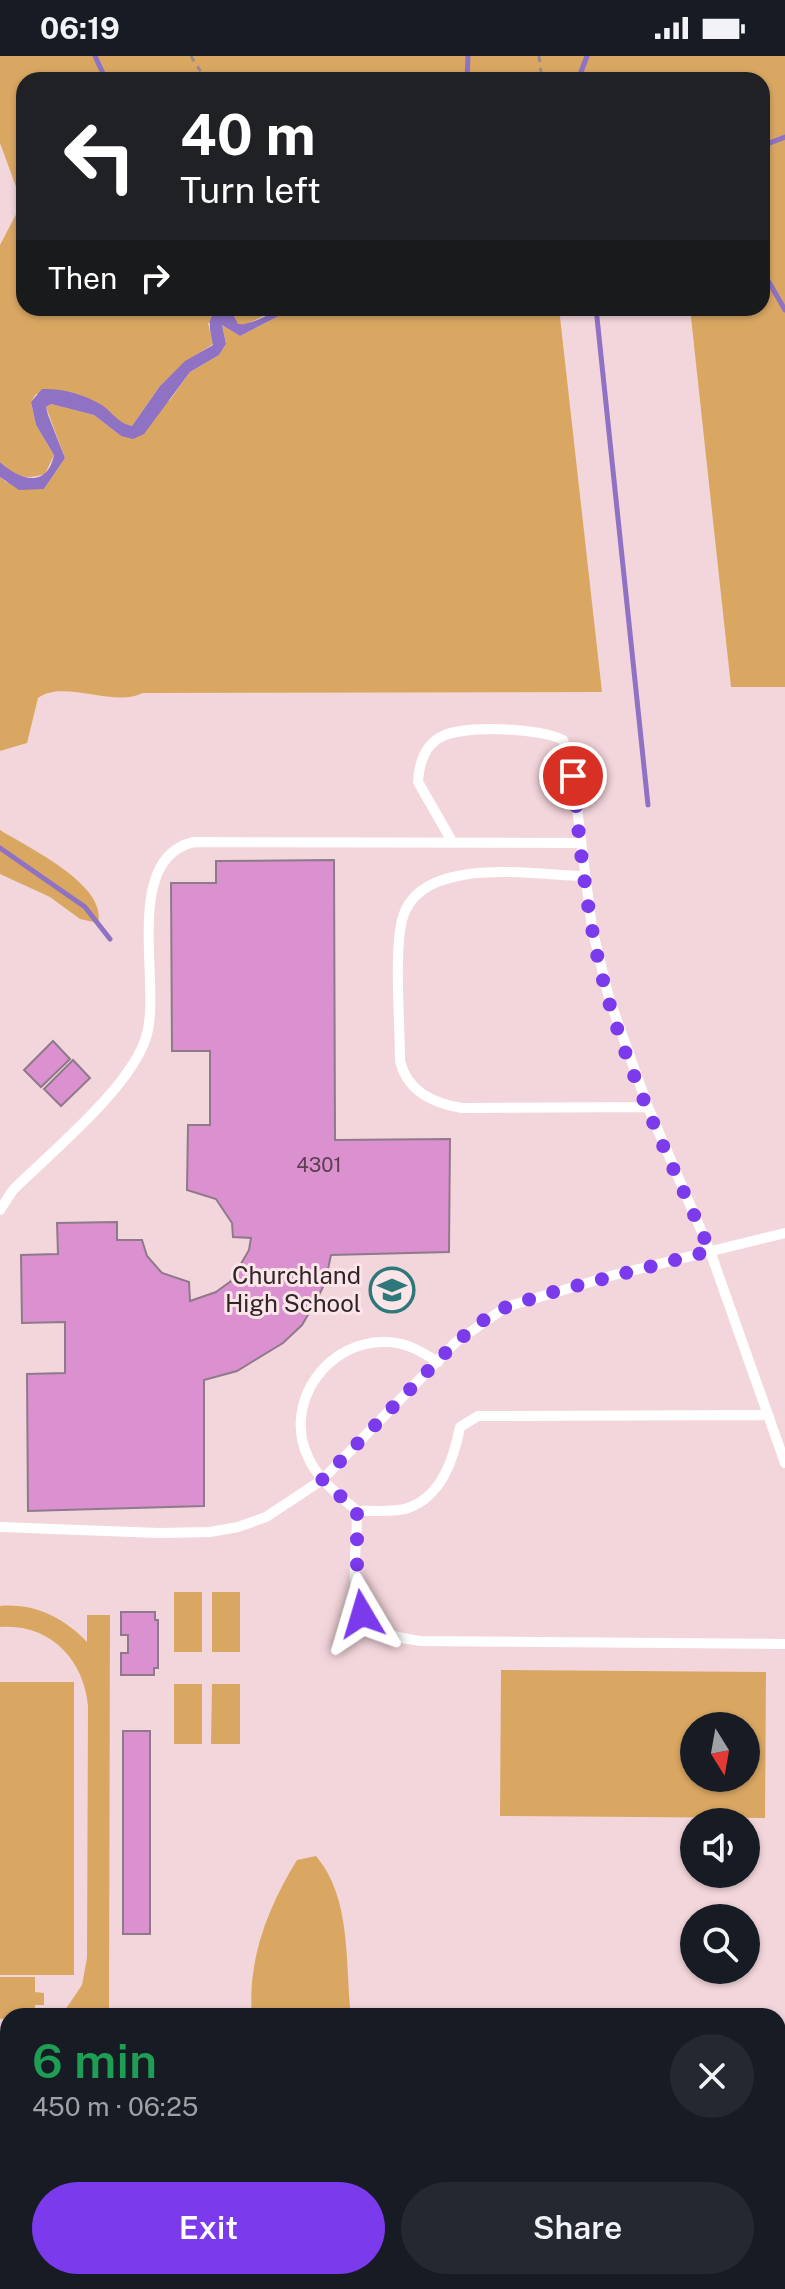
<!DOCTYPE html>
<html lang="en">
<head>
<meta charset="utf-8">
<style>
  body { margin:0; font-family:"Public Sans",sans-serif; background:#242831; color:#f1f3f6; height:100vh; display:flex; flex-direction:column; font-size:30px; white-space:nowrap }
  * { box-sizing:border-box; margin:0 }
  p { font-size:26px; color:#9ea1a6 }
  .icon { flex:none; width:44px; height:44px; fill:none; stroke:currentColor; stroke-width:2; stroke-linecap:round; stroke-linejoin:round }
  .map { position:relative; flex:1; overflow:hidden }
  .side { position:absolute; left:0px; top:1952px; width:786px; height:282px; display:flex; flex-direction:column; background:#171b24; border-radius:24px 24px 0 0; box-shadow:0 2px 6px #0004 }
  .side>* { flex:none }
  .top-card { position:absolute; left:16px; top:16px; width:754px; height:244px; border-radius:24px; box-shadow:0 2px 6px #0004; background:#202124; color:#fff; overflow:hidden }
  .needle { width:52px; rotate:169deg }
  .tools { position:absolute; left:680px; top:1656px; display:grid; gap:16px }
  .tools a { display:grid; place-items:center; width:80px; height:80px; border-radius:50%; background:#171b24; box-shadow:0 2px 6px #0004; font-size:40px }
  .pin { position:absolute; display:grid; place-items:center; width:68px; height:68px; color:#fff; margin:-34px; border:4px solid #fff; border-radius:50%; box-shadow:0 2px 8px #0007 }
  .me { position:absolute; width:88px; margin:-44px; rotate:353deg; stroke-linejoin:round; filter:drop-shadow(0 0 6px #0008) }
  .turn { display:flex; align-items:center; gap:28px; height:168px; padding:0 32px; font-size:36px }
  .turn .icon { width:104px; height:104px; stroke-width:2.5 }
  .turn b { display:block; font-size:56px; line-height:68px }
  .then { display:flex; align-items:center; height:76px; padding:0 32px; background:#0003; gap:16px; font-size:30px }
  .round { display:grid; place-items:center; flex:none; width:84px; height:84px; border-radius:42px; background:#242831 }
  .headline { display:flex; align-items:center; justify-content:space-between; height:136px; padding:0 32px }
  h1 { font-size:48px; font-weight:600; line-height:60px; color:#1e9e55 }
  .action { display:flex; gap:16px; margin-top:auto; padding:16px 32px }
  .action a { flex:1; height:92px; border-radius:48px; background:#7c3aed; color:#fff; font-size:32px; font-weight:600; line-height:92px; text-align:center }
  .action a+a { background:#242831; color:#f1f3f6 }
  .status { display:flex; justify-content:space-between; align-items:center; height:56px; padding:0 40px; background:#171b24; direction:ltr }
  .status svg { height:22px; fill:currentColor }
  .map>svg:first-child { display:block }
</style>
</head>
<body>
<div class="status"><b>06:19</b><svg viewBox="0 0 49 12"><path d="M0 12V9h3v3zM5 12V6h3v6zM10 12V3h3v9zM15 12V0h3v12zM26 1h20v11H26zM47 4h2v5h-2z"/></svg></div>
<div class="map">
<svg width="785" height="2233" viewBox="0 0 785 2233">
  <rect width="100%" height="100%" fill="#f3d6db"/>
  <!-- green -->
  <path fill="#daa763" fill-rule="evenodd" d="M0,0h785v631h-54l-41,-379h72v-228h-738v228h254l-32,17 -38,-2 5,21 -28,18 -25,24 -28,40 -10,-2 -22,-20 -64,-10 -5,8 5,23 18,30 -9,19c-21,6 -29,3 -45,-12v-217l22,-42 -22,-60z
    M294,252h265l43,384 -459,1c-29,15 -79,-14 -105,5l-11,45 -27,8v-274l6,5 38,7 21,-31 -19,-51 5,-3 43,11 27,21 49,-36 20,-28 29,-17 7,-11 -4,-19 18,11z
    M0,774c27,17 108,55 98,93l-18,-4 -30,-22 -50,-23z
    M174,1536h28v60h-28z
    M212,1536h28v60h-28z
    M0,1550c35,-3 64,12 87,36v-27h23l-1,401h-48l21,-31 5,-27 1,-252c-4,-47 -39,-83 -88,-79z
    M501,1614l265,2 -1,146 -265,-2zM694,1670h52v52h-52z
    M0,1626h74v293h-74z
    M174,1628h28v60h-28z
    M212,1628h28v60h-29z
    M316,1800c36,42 29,108 35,160h-99c-5,-56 16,-109 45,-156z
    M0,1921h35v15l9,1v12h-9v11l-35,3z
    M778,2140h7v44l-7,5z
    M785,2201v32h-37l8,-7h22v-20z
    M8,2207v19l298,2 -4,5h-302z
    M314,2226h424l-12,7h-374l-34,-3z"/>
  <!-- water -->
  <path fill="#8f72c3" d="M220,252l11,3 7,13c17,2 35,-16 56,-16l-54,28 -18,-11 4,19 -7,11 -29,17 -46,62 -11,5 -12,-3 -27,-21 -43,-11 -5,3 2,8 17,43 -21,31 -25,1 -19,-13v-15c19,18 47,27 54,-7l-18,-30 -5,-23 11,-13c19,-1 41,5 58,15 12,7 17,19 32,22l28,-40 25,-25 28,-16c-3,-16 -8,-27 7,-37z"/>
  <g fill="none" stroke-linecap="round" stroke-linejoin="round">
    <!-- stream -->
    <path stroke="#8f72c3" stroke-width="5" d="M95,0l11,24
      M467,24l1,-24
      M578,24l9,-24
      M762,90l23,-9
      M762,214l23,40
      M596,252l52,497
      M0,792l85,59 25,32"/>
  </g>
  <!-- building -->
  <path fill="#db90cf" stroke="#8e7a8a" stroke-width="2" d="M334,804l1,280 115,-1 -1,113 -118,3 -6,28 -9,18 -14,24 -19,18 -46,28 -33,9v126l-176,5 -1,-137 38,-1v-51l-43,1 -1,-68 37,-1 -1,-31 60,-1v18h25l5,16 15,17 27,9 1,19 26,-9 15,-11 18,-31 2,-12 -18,-1 -1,-14 -16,-24 -29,-9 1,-65h22v-74h-38l-1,-168h45v-22z
    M53,985l17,18 -29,28 -17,-17z
    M73,1004l17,18 -29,28 -17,-17z
    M121,1556h34v8h3v48h-4v7h-33v-22h7v-18h-7z
    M123,1675h27v203h-27z"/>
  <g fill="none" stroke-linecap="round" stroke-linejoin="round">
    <!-- path -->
    <path stroke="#9e898d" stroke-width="3" stroke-dasharray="6 6" stroke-linecap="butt" d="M191,0l15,24
      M539,0l3,24"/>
    <!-- lane -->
    <path stroke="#fff" stroke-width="10" d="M453,787l-35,-61c1,-17 6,-35 21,-44 21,-14 103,-10 124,2l10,36 19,152 17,70 39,109 62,144 75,212
      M584,820c-50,-1 -166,-22 -182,44 -8,33 -2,104 -2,141 7,30 32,42 62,47l186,-1
      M0,1154l13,-20c38,-38 121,-105 134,-156 14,-52 -25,-176 47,-192l386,1
      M438,1306c-16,-10 -32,-20 -51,-20 -58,-3 -105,60 -79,115 10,23 30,37 49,54 0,66 -21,122 64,130l364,3
      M357,1455c15,-1 37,2 51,-3 34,-12 46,-50 52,-81l18,-11 290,-1
      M0,1471l159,6 51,-1 28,-5 28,-10 56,-37 134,-138 50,-35 108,-32 171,-42"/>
  </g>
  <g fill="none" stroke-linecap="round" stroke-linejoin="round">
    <!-- route -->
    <path stroke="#7c3aed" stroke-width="14" stroke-dasharray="0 25.2" d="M362,1558l-5,-14v-89l-35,-31 134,-138 28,-22 22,-13 43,-14 161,-42c-41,-94 -90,-191 -112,-292 -13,-60 -19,-122 -25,-183"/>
  </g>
  <!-- icons -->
  <defs>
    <g id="school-ring" transform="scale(2.3)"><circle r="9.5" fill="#fce5e9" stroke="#2e787b" stroke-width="1.5"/><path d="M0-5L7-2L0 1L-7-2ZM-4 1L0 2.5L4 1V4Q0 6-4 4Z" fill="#2e787b"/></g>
  </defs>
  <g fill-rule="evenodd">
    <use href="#school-ring" x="392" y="1234"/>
  </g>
  <g text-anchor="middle" stroke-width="6" stroke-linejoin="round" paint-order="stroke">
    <!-- number labels -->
    <g font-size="20" fill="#5b4051">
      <text x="319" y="1116">4301</text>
    </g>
    <!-- poi labels -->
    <g font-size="24" fill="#302527" stroke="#fce5e9" text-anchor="end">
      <text x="361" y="1228">Churchland<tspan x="361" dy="28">High School</tspan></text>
    </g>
  </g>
</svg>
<div class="tools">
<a><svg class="needle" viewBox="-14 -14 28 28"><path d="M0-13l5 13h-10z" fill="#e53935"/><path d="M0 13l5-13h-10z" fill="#9ea1a6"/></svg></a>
<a><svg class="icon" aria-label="sound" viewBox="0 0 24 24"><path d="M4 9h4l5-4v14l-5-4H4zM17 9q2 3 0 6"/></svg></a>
<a><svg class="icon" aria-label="search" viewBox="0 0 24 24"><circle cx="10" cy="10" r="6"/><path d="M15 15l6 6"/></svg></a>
</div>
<div class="pin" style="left:573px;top:720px;background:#d93025"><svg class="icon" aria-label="arrive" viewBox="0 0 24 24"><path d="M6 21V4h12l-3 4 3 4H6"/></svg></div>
<svg class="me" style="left:362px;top:1558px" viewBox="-20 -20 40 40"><path d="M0-17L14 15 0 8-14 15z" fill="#7c3aed" stroke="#fff" stroke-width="4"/></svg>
<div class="top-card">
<div class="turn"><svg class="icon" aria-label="left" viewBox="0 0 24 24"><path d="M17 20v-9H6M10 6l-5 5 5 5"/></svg><div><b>40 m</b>Turn left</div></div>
<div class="then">Then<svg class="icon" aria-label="right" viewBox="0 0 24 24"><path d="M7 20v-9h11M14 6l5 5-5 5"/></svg></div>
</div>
<section class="side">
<div class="headline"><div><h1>6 min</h1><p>450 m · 06:25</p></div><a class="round"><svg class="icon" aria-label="close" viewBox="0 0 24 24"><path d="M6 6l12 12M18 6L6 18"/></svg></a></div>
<div class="action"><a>Exit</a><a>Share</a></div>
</section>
</div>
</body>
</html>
